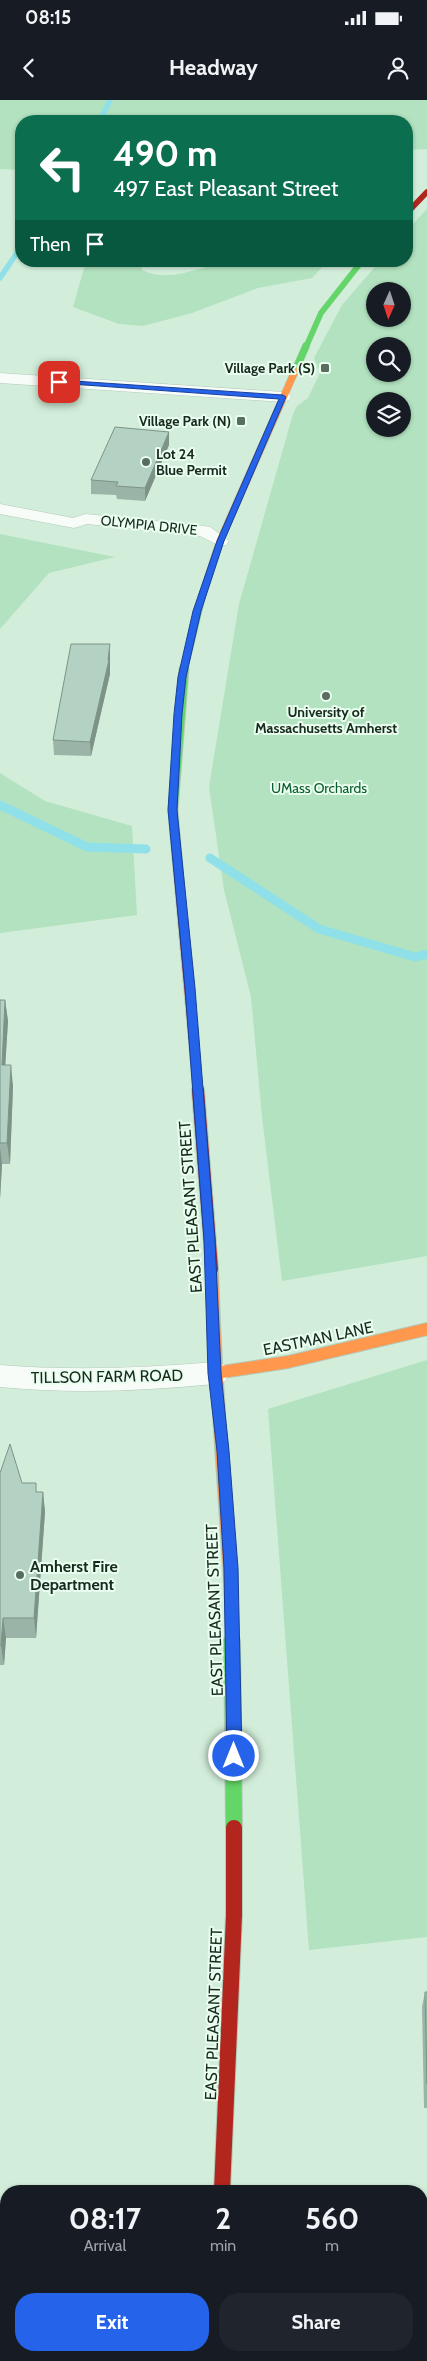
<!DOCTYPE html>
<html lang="en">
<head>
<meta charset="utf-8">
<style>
  body { margin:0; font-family:Cabin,sans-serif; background:#20242c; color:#f1f3f6; height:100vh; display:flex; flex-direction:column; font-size:19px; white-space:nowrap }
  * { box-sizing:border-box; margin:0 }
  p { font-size:16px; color:#9ea1a6 }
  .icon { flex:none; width:28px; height:28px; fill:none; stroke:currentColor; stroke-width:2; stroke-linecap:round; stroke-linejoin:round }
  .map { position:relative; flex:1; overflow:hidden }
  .details { position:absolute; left:0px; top:2085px; width:428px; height:176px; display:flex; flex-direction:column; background:#171b24; border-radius:20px 20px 0 0; box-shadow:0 1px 4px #0004 }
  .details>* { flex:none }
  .top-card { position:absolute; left:15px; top:15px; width:398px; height:152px; border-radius:20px; box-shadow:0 1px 4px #0004; background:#0b6e4f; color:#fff; overflow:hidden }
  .needle { width:32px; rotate:183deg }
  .controls { position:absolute; left:366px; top:182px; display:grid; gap:10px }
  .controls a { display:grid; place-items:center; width:45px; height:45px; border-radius:50%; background:#171b24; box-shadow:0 1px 4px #0004; font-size:25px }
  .pin { position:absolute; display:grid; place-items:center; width:42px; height:42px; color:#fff; margin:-21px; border-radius:10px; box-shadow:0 2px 8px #0006 }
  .me { position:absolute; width:55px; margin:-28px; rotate:0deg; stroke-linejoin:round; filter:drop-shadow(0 0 4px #0008) }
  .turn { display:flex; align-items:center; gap:18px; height:105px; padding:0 15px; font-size:22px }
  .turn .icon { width:65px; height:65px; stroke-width:2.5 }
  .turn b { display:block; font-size:35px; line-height:42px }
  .then { display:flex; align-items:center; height:48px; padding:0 15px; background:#0003; gap:10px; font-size:19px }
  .eta { display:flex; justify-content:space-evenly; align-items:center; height:85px; text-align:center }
  .eta b { font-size:30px; font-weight:700; line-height:35px }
  .primary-button { display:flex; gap:10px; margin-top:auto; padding:10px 15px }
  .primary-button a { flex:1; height:58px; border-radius:20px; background:#2563eb; color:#fff; font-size:20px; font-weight:700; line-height:58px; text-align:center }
  .primary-button a+a { background:#20242c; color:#f1f3f6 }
  .status { display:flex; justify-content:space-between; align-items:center; height:35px; padding:0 25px; background:#171b24; direction:ltr }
  .status svg { height:14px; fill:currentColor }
  header { display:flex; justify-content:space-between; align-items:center; height:65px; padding:0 15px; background:#171b24; font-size:22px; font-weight:700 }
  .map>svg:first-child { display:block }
</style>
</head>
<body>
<div class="status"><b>08:15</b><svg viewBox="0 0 49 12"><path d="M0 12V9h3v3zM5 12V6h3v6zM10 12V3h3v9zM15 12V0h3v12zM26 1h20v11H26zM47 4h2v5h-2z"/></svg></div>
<header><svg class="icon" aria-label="back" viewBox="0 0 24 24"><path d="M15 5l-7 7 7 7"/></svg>Headway<svg class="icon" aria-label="person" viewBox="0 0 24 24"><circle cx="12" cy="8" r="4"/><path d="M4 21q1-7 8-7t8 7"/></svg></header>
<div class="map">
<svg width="427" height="2261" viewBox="0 0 427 2261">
  <rect width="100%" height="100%" fill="#d2eeda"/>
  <!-- green -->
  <path fill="#b2e2bf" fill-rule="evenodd" d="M0,0h427v49l-21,1v-29h-385v49l-21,-1z
    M427,109v1047l-145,25 -20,-164 -11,-120 -27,-107 -15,-103 30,-183 54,-190 4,-8 11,-8 12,-25 -6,-15 28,-53 38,-44h26v-30zM402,191v28h-27v-28zM402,246v28h-27v-28zM375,301h27v28h-27z
    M86,161h54l2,9c31,15 62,-7 94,-9 30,-1 61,0 92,0l-16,17 -54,10 -66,25 -49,13 -24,-2 -46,-17z
    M0,434l115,23 -66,16 -49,56z
    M0,673l45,28 87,25 5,89 -137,18z
    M427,1260v577l-118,13 -41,-541z"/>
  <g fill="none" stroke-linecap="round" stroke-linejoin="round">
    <!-- stream-far1 -->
    <path stroke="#8fe0e9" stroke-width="5.5" d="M100,21l10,-21
      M0,178l21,-31"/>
    <!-- stream -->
    <path stroke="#8fe0e9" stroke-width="9" d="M0,705l87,42 59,2
      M210,758l109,71 96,28 12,-3"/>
    <!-- street casing -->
    <g stroke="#b3c9b9" stroke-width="1">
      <path id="street" d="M0,273l283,19 6,2 2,3 -2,3 -6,2 -283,-19z
        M0,404l73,14 13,-4 118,12 6,1 19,14 -3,4 -6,1 -20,-10 -113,-12 -13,4 -74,-14z
        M215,1262l10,3 5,8 -5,8 -10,3c-72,7 -143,10 -215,3v-22c72,6 143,3 215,-3z"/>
    </g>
    <!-- fast-far4 casing -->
    <g stroke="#b3c9b9" stroke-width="6">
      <path id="fast-far4" d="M306,247l15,-34 41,-52"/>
    </g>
    <!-- fast-far3 casing -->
    <g stroke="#b3c9b9" stroke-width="8">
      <path id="fast-far3" d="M295,271l11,-25
        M184,570l18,-74"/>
    </g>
    <!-- fast-far2 casing -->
    <g stroke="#b3c9b9" stroke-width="11">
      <path id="fast-far2" d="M175,735l-2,-25 11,-141"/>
    </g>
    <!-- fast-far1 casing -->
    <g stroke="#b3c9b9" stroke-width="14">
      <path id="fast-far1" d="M232,1519v23"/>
    </g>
    <!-- fast casing -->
    <g stroke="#b3c9b9" stroke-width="18">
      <path id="fast" d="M232,1541l2,187"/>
    </g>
    <!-- slow-far2 casing -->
    <g stroke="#b3c9b9" stroke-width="8">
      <path id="slow-far2" d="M202,496l18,-55 75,-170"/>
    </g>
    <!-- slow-far1 casing -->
    <g stroke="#b3c9b9" stroke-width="14">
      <path id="slow-far1" d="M212,1169c3,117 14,233 20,350
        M215,1273l73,-11 139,-33"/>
    </g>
    <!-- slow casing -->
    <g stroke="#b3c9b9" stroke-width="18">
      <path id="slow" d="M211,2261l1,-6"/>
    </g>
    <!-- jam-far3 casing -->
    <g stroke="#b3c9b9" stroke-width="6">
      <path id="jam-far3" d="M406,114l21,-22"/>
    </g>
    <!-- jam-far2 casing -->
    <g stroke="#b3c9b9" stroke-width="11">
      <path id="jam-far2" d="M175,735l23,256"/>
    </g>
    <!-- jam-far1 casing -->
    <g stroke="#b3c9b9" stroke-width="14">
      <path id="jam-far1" d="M198,990l14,179"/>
    </g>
    <!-- jam casing -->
    <g stroke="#b3c9b9" stroke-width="18">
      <path id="jam" d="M222,2091l12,-276v-87"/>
    </g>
    <!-- street -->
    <use href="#street" fill="#f8fcf9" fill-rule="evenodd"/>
    <!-- fast-far4 -->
    <use href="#fast-far4" stroke="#63d668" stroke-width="5.5"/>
    <!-- fast-far3 -->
    <use href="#fast-far3" stroke="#63d668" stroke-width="7"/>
    <!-- fast-far2 -->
    <use href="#fast-far2" stroke="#63d668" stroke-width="9"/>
    <!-- fast-far1 -->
    <use href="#fast-far1" stroke="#63d668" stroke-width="12"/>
    <!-- fast -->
    <use href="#fast" stroke="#63d668" stroke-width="16"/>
    <!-- slow-far2 -->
    <use href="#slow-far2" stroke="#ff974d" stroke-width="7"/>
    <!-- slow-far1 -->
    <use href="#slow-far1" stroke="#ff974d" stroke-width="12"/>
    <!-- slow -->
    <use href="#slow" stroke="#ff974d" stroke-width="16"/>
    <!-- jam-far3 -->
    <use href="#jam-far3" stroke="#b3261e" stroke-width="5.5"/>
    <!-- jam-far2 -->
    <use href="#jam-far2" stroke="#b3261e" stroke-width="9"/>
    <!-- jam-far1 -->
    <use href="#jam-far1" stroke="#b3261e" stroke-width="12"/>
    <!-- jam -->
    <use href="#jam" stroke="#b3261e" stroke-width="16"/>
  </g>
  <!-- wall -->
  <path fill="#9ab5a8" d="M169,332v13l-24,56 -28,-2 -1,-4 -25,-1v-14z
    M110,544v30l-19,82 -37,-1 -1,-15z
    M0,900h5l3,21 -3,44 8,21 -3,78h-8l-2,35z
    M0,1373l37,19h6l2,20 -9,126h-30l-2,27h-4z
    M425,1892h2v116h-3l-2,-101z"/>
  <!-- shaded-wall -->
  <path fill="#7d9388" d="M169,332v13l-24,56v-13z
    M110,544v30l-19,82 -1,-14 18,-82z
    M5,900l3,21 -4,66 -2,-22z
    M11,965l2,21 -3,78 -3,-21z
    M0,1047l2,17 -2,35z
    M43,1392l2,20 -9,126 -2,-20z
    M3,1518l3,20 -2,27 -3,-20z"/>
  <!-- building -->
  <path fill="#b3d2c3" stroke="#7d9388" d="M115,327l54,5 -24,56 -29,-2 2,-4 -27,-2z
    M71,544h39l-2,16h1l-19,82 -37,-2z
    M0,900h5l-3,65h9l-4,78h-7z
    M10,1344l12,39h14v9h7l-9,126h-31l-2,27h-1v-172z
    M425,1892h2v92z"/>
  <!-- route -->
  <path fill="#2563eb" stroke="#184099" d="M59,280l224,15 3,2 -62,144 -23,70 -15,66 -4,37 -5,96 18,178 20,252 6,133 8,78 9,117 4,188 -3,5 -5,2 -5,-2 -2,-5 -3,-188 -7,-117 -9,-78 -4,-133 -19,-252 -17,-178 6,-96 4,-37 15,-66 24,-70 62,-142 -222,-16z"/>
  <!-- markers -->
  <g fill="#586f5f" stroke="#eafeef" stroke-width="2">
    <rect x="320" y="263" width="10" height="10" rx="2.5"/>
    <rect x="236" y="316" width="10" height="10" rx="2.5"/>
    <circle cx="146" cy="362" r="5"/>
    <circle cx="326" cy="596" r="5"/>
    <circle cx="20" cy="1475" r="5"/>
  </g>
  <g text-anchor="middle" stroke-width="4" stroke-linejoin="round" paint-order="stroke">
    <!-- far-poi labels -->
    <g font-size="14" font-weight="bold" fill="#172a1d" stroke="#eafeef" text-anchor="end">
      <text x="315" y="273">Village Park (S)</text>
      <text x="231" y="326">Village Park (N)</text>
      <text x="156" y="359" text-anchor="start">Lot 24<tspan x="156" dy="16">Blue Permit</tspan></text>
      <text x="326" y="617" text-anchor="middle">University of<tspan x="326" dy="16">Massachusetts Amherst</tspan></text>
    </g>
    <!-- far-street labels -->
    <g font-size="14" fill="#172a1d" stroke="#eafeef">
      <text transform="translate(149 425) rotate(6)" y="5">OLYMPIA DRIVE</text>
    </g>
    <!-- far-park labels -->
    <g font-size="14" fill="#0a5d30" stroke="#eafeef">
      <text x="319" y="693">UMass Orchards</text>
    </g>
    <!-- street labels -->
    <g font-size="16" fill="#172a1d" stroke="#eafeef">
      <text transform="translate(190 1107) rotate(-94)" y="6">EAST PLEASANT STREET</text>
      <text transform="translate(318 1238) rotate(-12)" y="6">EASTMAN LANE</text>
      <text transform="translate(107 1276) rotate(-1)" y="6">TILLSON FARM ROAD</text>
      <text transform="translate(214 1510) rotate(-92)" y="6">EAST PLEASANT STREET</text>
      <text transform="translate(213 1914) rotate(-88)" y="6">EAST PLEASANT STREET</text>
    </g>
    <!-- poi labels -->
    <g font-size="16" font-weight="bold" fill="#172a1d" stroke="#eafeef" text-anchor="start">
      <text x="30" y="1472">Amherst Fire<tspan x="30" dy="18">Department</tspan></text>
    </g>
  </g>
</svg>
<div class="controls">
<a><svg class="needle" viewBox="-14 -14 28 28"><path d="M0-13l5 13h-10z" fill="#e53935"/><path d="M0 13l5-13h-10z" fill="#9ea1a6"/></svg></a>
<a><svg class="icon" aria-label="search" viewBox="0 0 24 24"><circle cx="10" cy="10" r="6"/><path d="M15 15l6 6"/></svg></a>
<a><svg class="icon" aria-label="layers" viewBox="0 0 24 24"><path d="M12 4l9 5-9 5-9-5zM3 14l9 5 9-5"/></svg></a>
</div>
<div class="pin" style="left:59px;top:282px;background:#d93025"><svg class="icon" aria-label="arrive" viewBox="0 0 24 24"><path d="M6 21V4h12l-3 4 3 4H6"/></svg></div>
<svg class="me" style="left:234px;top:1656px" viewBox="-20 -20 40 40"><circle r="17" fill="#2563eb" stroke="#fff" stroke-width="3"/><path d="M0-11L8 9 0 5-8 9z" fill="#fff"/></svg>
<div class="top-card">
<div class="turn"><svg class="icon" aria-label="left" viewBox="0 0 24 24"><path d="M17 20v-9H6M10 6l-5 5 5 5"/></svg><div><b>490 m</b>497 East Pleasant Street</div></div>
<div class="then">Then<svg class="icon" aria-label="arrive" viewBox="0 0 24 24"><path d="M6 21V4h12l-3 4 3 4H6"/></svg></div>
</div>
<section class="details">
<div class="eta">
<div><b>08:17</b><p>Arrival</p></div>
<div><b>2</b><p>min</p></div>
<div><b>560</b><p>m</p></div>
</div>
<div class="primary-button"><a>Exit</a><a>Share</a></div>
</section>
</div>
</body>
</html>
